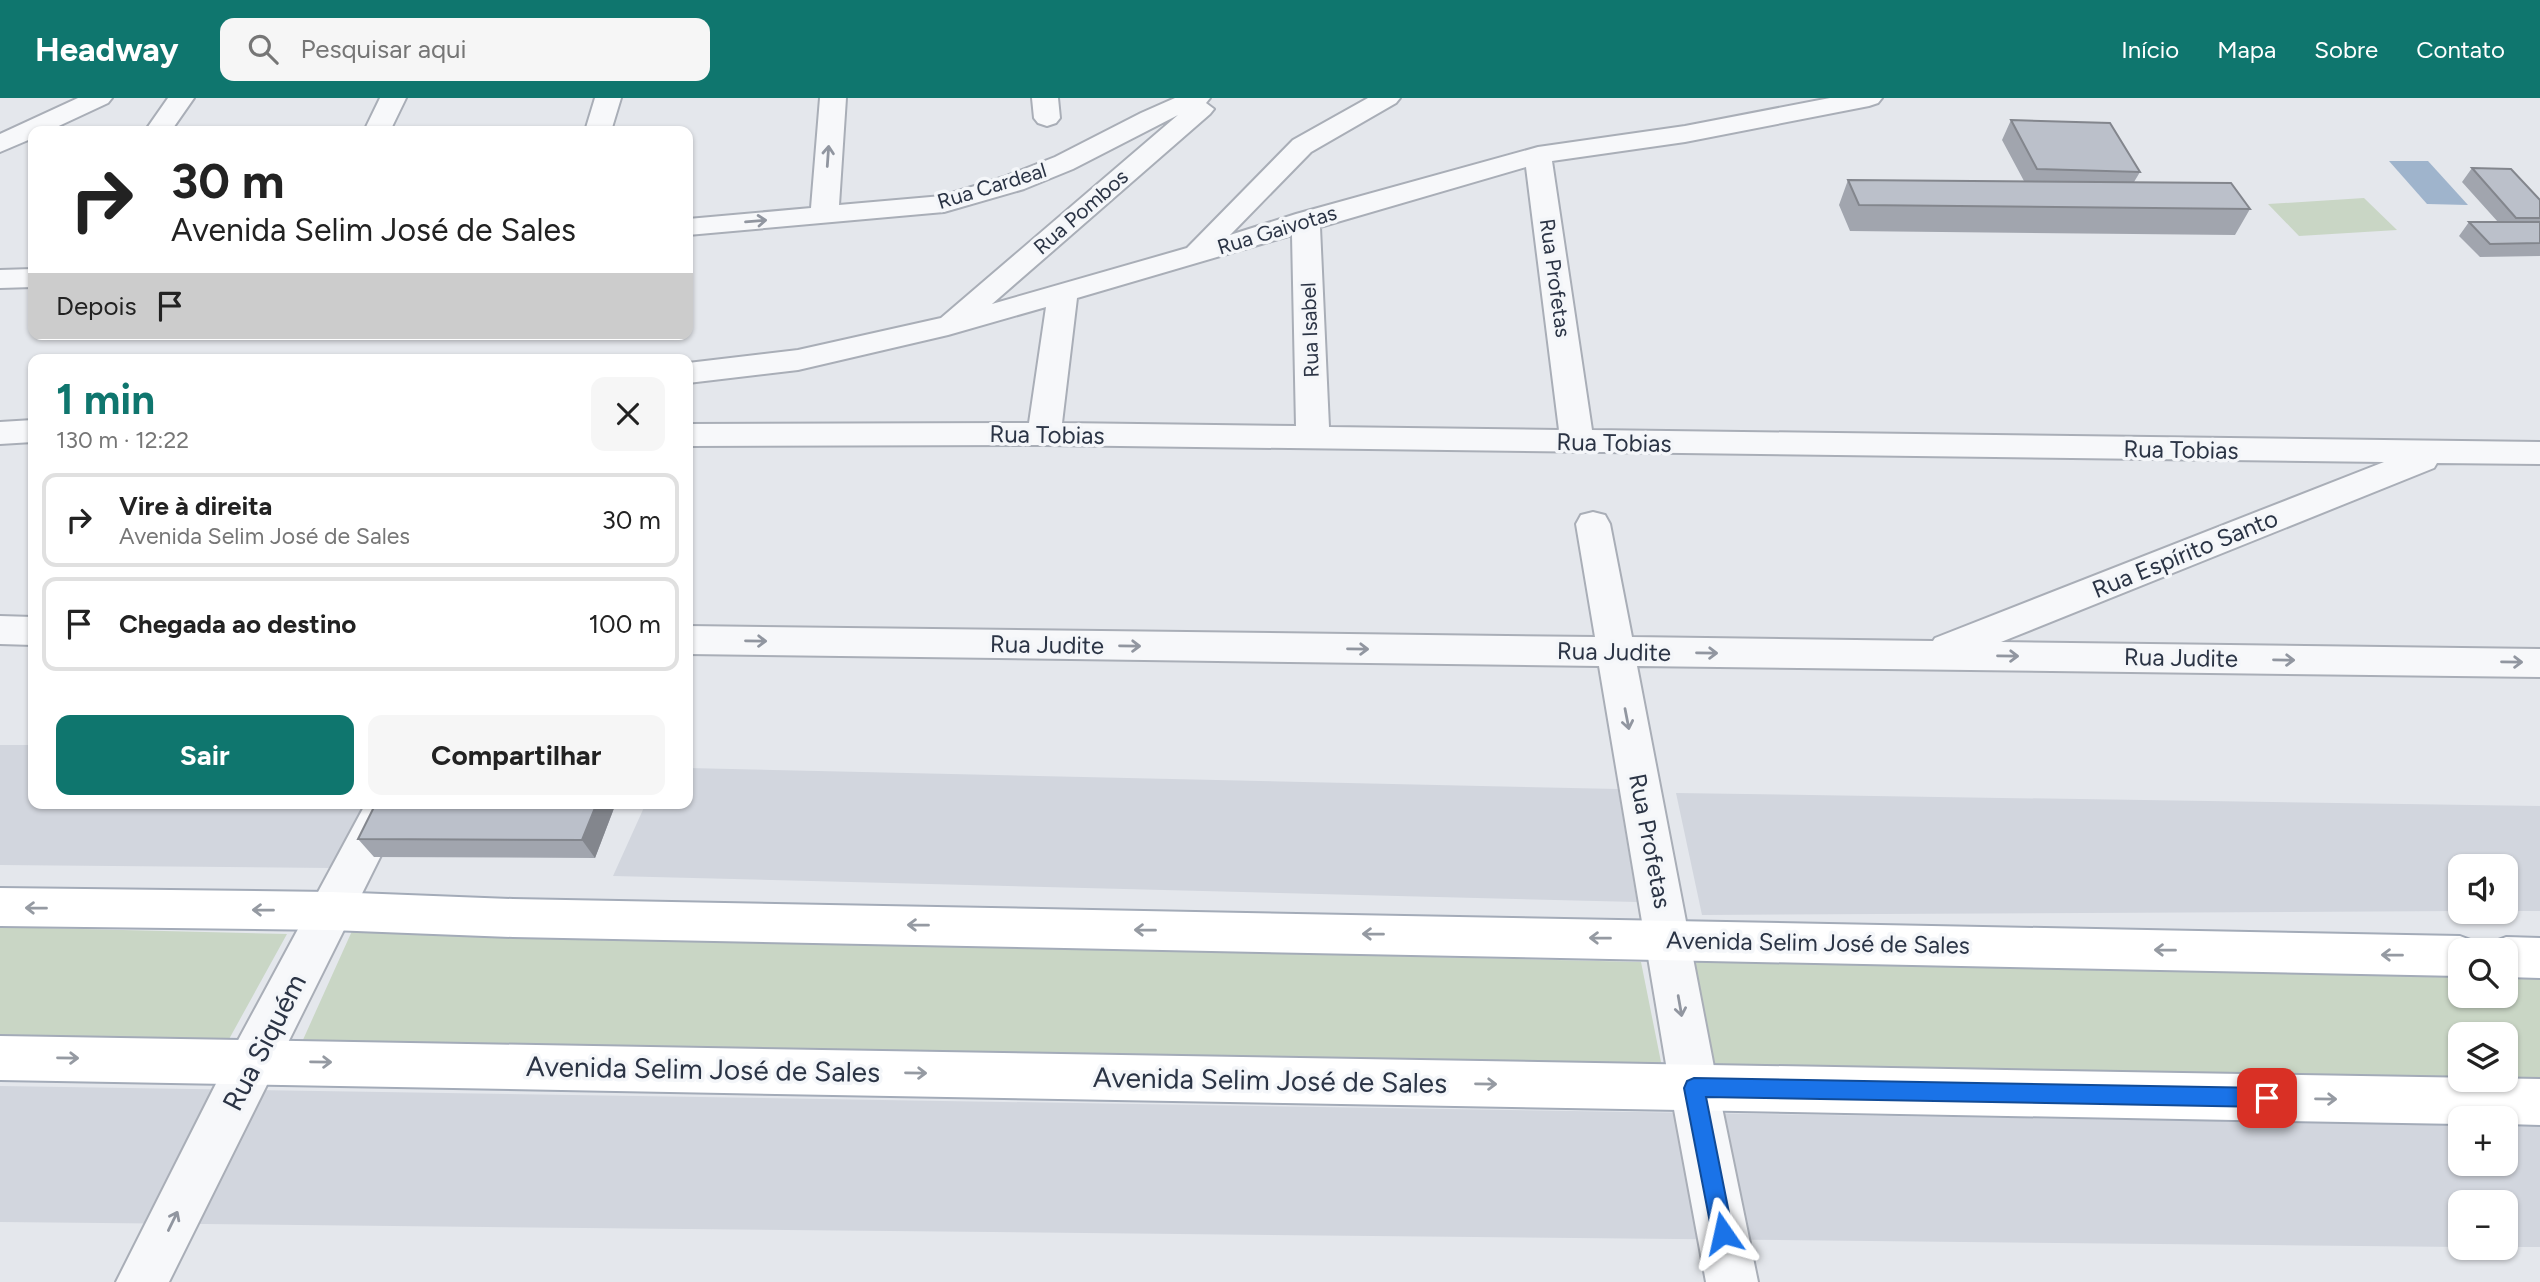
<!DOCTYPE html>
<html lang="pt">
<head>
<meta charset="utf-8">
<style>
  body { margin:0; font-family:Figtree,sans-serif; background:#f6f6f6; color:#222; height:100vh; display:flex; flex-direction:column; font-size:26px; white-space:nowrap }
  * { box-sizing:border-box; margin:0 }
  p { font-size:23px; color:#767676 }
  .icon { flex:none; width:38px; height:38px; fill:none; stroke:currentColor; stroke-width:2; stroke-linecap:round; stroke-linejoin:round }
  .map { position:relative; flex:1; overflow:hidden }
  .drawer { position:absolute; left:28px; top:256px; width:665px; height:455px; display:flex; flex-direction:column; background:#fff; border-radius:14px; box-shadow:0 2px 5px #0004 }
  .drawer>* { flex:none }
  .hud { position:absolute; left:28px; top:28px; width:665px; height:214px; border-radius:14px; box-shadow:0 2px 5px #0004; background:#fff; color:#222; overflow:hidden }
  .tools { position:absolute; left:2448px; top:756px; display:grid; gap:14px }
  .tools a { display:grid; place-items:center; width:70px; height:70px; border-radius:14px; background:#fff; box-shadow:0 2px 5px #0004; font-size:35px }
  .pin { position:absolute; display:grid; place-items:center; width:60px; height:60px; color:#fff; margin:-30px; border-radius:14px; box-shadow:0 4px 10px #0006 }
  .me { position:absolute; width:77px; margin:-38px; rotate:349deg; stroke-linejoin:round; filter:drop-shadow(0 0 5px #0008) }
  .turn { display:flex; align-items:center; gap:24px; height:147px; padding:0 28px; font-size:32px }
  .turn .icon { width:91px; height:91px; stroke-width:2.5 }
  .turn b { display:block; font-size:49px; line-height:60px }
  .then { display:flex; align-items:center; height:66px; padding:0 28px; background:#0003; gap:14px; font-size:26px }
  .round { display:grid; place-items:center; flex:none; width:74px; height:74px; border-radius:14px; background:#f6f6f6 }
  .head { display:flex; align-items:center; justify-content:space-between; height:119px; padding:0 28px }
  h1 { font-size:42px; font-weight:700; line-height:52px; color:#0f766e }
  .primary-button { display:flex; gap:14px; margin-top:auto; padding:14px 28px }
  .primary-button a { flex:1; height:80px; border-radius:14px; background:#0f766e; color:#fff; font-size:28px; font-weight:700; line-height:80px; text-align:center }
  .primary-button a+a { background:#f6f6f6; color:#222 }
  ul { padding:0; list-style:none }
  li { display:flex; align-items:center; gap:21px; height:94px; margin:0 14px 10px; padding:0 14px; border:4px solid #e0e0e0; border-radius:14px }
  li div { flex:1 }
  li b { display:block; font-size:26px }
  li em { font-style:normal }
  header { display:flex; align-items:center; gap:42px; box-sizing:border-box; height:98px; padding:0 35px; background:#0f766e; color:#fff }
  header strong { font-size:33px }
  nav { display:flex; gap:38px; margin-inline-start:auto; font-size:24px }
  .search { width:490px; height:63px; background:#f6f6f6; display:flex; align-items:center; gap:18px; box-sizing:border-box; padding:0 24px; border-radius:14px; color:#767676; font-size:26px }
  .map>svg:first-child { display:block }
</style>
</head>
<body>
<header>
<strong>Headway</strong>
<div class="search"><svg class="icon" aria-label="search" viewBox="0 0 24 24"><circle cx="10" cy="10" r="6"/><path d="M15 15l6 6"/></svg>Pesquisar aqui</div>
<nav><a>Início</a><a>Mapa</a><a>Sobre</a><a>Contato</a></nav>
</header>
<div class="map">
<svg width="2540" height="1184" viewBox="0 0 2540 1184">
  <rect width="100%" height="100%" fill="#e4e7ec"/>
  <!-- built -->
  <path fill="#d2d6de" d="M0,647h33v58h335l-36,65 -332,-3z
    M688,670l930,21 19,113 -1024,-26 33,-73h42z
    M1676,695l864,13v105h-34v-45h-46v45l-758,4z
    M0,988l2460,39v39h46v-39l34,1v121h-34v-45h-46v45l-2460,-25z"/>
  <!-- green -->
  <path fill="#c9d6c5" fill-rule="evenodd" d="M2364,100l33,32 -98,6 -31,-32z
    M0,829l287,7 -59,107 -228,-5z
    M352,833l1289,31 21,105 -1360,-25z
    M1684,859l776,15v24h46v-23l34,1v110l-823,-14zM2460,936h46v46h-46z"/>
  <!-- water -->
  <path fill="#9fb4cc" d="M2389,63h39l40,44 -41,-1z"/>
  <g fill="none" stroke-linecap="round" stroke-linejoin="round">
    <!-- minor casing -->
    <g stroke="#a9aeb7" stroke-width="4">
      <path id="minor" d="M78,0h34l-4,5 -60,28h-15v7l-33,14v-18z
        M168,0h26l-23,33h-26z
        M380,0h26l-16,33h-26z
        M595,0h26l-10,33h-26z
        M820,0h26l-7,107 103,-9 62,-19 51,-20 86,-44 34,-15h35l-4,5 8,6 -4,5 -218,190 195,-56 106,-108 75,-42h32l-4,5 -85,49 -81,83 66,-21 242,-67 147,-21 145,-28h52l-4,5 -9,3 -184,36 -133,19 40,269 948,12v22l-103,-1 -3,5 -433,174 539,7v28l-903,-11 81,422 40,194h-52l-36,-194 -71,-422 -911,-12v-28l907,11 -19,-113 5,-9 12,-3 12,3 5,9 22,113 301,4 2,-3 449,-176 -1340,-17 -356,1v-22l341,-1 17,-116 -98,28 -150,35 -110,13v-20l110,-13 143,-32 237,-203 -105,54 -49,20 -80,23 -256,23v-16l123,-11zM1526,69l33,263 -230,-3 -9,-200zM1292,137l4,191 -234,-3 15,-125z
        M1032,0h26l2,20 -4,5 -9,3 -9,-3 -4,-5z
        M33,171v18l-33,1v-18z
        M33,322v22l-33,2v-22z
        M0,518l33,1v28l-33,-1z
        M366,705h41l-238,479h-53l120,-238z"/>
    </g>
    <!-- major casing -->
    <g stroke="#a3abb8" stroke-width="4">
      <path id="major" d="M0,790l331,4 182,7 1947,37 16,6 4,8h-20v26l-1947,-39 -182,-7 -331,-4z
        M2506,839l34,1v40l-34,-1v-27h-19l3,-7z
        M0,938l2540,43v46l-34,-1v-6h-46v6l-2460,-44z"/>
    </g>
    <!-- minor -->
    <use href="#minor" fill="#f7f8fa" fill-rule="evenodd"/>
    <!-- major -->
    <use href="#major" fill="#fff" fill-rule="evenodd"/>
  </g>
  <!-- wall -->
  <path fill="#a1a5ae" d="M2011,22l129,52 -6,10 116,27 -15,26 -385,-4 -11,-26 9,-25 176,1 -22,-41z
    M2472,70l68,32v56l-60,1 -21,-21 10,-14h29l-36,-40z
    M376,705h240l-21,55 -221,-1 -16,-18z"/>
  <!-- shaded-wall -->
  <path fill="#83868d" d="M597,705h19l-21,55 -13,-18z"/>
  <!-- building -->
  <path fill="#bbc0ca" stroke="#83868d" stroke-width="2" d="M2011,22l99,3 30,49 -103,-3z
    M2472,70l39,1 29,31v18h-24z
    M1848,82l383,3 19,26 -391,-4z
    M2469,124h71v21l-50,1z
    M376,705h221l-15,37 -224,-1z"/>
  <!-- one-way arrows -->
  <defs><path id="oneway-shaft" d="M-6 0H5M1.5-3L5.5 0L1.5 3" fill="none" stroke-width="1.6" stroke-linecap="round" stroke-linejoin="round" transform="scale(1.75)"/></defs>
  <g stroke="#9196a0">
    <use href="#oneway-shaft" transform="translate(828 58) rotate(-86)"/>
    <use href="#oneway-shaft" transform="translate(756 123) rotate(-5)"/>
    <use href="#oneway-shaft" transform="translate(756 543) rotate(1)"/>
    <use href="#oneway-shaft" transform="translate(1130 548) rotate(1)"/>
    <use href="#oneway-shaft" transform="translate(1358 551) rotate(1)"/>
    <use href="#oneway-shaft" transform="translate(1707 555) rotate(1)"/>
    <use href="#oneway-shaft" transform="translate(2008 558) rotate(1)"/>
    <use href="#oneway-shaft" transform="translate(2284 562) rotate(1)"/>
    <use href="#oneway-shaft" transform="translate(2512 564) rotate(1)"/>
    <use href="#oneway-shaft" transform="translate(1627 621) rotate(79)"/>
    <use href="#oneway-shaft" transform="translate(1680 908) rotate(80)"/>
    <use href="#oneway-shaft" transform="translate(173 1123) rotate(-64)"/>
  </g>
  <g stroke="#959aa2">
    <use href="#oneway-shaft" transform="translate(36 810) rotate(-179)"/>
    <use href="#oneway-shaft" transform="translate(263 812) rotate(-179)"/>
    <use href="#oneway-shaft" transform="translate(918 827) rotate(-179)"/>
    <use href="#oneway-shaft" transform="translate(1145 832) rotate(-179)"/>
    <use href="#oneway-shaft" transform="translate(1373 836) rotate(-179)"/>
    <use href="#oneway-shaft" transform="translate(1600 840) rotate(-179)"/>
    <use href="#oneway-shaft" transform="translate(2165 852) rotate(-179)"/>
    <use href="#oneway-shaft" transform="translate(2392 857) rotate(-179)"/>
    <use href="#oneway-shaft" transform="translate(68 960) rotate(1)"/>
    <use href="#oneway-shaft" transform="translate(321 964) rotate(1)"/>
    <use href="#oneway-shaft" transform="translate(916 975) rotate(1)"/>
    <use href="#oneway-shaft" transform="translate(1486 986) rotate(1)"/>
    <use href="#oneway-shaft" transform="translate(2326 1001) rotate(1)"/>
  </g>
  <!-- route -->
  <path fill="#1a73e8" stroke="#114b97" stroke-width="2" d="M1694,980l573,10 7,3 3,7 -3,6 -7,3 -561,-10 27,136 -3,8 -7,3 -8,-3 -3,-8 -28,-145 3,-7z"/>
  <g text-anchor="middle" stroke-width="7" stroke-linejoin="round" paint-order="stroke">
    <!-- far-street labels -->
    <g font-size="21" fill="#2b3445" stroke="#f4f6f9">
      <text transform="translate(992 88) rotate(-17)" y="7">Rua Cardeal</text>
      <text transform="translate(1081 114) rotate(-41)" y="7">Rua Pombos</text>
      <text transform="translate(1277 132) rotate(-17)" y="7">Rua Gaivotas</text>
      <text transform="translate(1555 180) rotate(82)" y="7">Rua Profetas</text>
      <text transform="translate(1310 232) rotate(-92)" y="7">Rua Isabel</text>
    </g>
    <!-- street labels -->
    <g font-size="24" fill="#2b3445" stroke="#f4f6f9">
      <text transform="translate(1047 337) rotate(1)" y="8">Rua Tobias</text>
      <text transform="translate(1614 345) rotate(1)" y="8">Rua Tobias</text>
      <text transform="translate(2181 352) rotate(1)" y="8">Rua Tobias</text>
      <text transform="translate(2185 456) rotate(-22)" y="8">Rua Espírito Santo</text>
      <text transform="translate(1047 547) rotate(1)" y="8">Rua Judite</text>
      <text transform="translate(1614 554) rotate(1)" y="8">Rua Judite</text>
      <text transform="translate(2181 560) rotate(1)" y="8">Rua Judite</text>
      <text transform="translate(1650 743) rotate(79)" y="8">Rua Profetas</text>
      <text transform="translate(1818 845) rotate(1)" y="8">Avenida Selim José de Sales</text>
    </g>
    <!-- near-street labels -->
    <g font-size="28" fill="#2b3445" stroke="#f4f6f9">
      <text transform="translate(264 944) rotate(-63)" y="10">Rua Siquém</text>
      <text transform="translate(703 971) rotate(1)" y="10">Avenida Selim José de Sales</text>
      <text transform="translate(1270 982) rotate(1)" y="10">Avenida Selim José de Sales</text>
    </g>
  </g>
</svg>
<div class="tools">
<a><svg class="icon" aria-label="sound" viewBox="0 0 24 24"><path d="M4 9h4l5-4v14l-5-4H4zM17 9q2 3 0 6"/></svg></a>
<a><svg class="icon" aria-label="search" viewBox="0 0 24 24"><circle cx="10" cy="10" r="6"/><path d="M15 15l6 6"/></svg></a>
<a><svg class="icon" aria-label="layers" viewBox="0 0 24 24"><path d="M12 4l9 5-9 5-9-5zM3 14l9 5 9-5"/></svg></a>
<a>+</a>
<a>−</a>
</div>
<div class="pin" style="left:2267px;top:1000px;background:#d93025"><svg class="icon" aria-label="arrive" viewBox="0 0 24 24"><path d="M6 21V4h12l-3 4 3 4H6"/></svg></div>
<svg class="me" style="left:1723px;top:1135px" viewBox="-20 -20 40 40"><path d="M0-17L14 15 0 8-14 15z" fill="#1a73e8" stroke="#fff" stroke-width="4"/></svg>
<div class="hud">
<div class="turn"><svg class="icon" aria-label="right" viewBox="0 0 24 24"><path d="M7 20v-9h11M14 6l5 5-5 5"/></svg><div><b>30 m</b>Avenida Selim José de Sales</div></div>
<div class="then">Depois<svg class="icon" aria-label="arrive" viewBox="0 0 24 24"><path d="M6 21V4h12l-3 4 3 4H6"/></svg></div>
</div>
<section class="drawer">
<div class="head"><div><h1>1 min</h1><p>130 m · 12:22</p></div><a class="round"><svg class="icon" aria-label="close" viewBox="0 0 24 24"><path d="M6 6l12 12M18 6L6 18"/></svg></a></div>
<ul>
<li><svg class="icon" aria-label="right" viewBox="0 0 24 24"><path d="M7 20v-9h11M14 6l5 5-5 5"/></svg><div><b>Vire à direita</b><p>Avenida Selim José de Sales</p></div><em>30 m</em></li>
<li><svg class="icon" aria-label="arrive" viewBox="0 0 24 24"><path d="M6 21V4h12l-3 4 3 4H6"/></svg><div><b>Chegada ao destino</b></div><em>100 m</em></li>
</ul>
<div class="primary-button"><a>Sair</a><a>Compartilhar</a></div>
</section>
</div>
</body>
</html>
